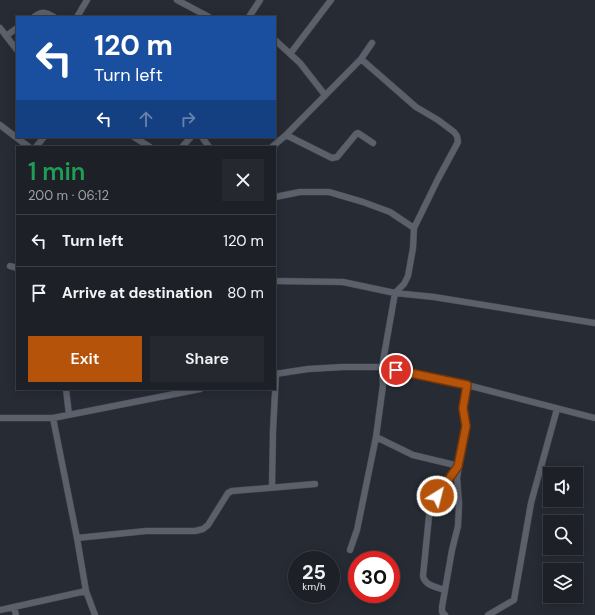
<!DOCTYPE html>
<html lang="en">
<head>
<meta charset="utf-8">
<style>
  body { margin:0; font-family:"DM Sans",sans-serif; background:#25282f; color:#f1f3f6; height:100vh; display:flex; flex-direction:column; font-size:15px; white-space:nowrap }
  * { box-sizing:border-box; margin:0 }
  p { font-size:13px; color:#a0a3a7 }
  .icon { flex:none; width:22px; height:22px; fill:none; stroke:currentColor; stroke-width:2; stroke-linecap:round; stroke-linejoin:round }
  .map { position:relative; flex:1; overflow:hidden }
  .side { position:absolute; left:16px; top:146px; width:260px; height:244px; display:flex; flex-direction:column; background:#1d2027; border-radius:0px; box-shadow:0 2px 10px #0003,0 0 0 1px #3b3e44 }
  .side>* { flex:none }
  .banner { position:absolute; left:16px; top:16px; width:260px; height:122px; border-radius:0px; box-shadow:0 2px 10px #0003,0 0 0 1px #3b3e44; background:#1a4fa0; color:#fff; overflow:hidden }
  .tools { position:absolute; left:543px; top:467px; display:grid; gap:8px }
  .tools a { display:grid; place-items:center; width:40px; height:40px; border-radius:0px; background:#1d2027; box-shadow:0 2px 10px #0003,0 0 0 1px #3b3e44; font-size:20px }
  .speed { position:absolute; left:288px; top:551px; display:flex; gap:8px; font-size:20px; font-weight:700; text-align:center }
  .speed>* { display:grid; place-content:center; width:52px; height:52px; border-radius:50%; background:#1d2027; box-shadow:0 2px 10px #0003,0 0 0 1px #3b3e44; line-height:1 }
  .speed small { font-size:10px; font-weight:400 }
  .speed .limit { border:6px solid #d22; background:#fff; color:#111 }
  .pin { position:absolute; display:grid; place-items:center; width:34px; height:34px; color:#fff; margin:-17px; border:2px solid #fff; border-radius:50%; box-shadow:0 1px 4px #0007 }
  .me { position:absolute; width:44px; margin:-22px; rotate:36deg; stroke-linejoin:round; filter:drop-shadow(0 0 3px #0008) }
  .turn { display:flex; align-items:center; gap:14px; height:84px; padding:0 12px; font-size:18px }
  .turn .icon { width:52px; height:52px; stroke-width:2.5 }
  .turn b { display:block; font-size:28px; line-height:34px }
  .lanes { display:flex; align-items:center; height:38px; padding:0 12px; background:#0003; justify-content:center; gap:20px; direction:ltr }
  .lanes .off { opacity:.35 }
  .round { display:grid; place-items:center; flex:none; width:42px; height:42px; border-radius:0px; background:#25282f }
  .summary { display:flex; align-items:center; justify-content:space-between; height:68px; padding:0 12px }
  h1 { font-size:24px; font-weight:600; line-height:30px; color:#1e9e55 }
  .action { display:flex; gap:8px; margin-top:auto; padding:8px 12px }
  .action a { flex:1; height:46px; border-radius:0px; background:#b45309; color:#fff; font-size:16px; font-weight:600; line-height:46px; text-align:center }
  .action a+a { background:#25282f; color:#f1f3f6 }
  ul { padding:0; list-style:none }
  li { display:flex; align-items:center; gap:12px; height:52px; padding:0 12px; border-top:1px solid #3b3e44 }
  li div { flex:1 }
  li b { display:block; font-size:15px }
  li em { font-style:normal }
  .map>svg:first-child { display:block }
</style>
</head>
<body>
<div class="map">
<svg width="595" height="615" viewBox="0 0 595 615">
  <rect width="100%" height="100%" fill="#272b34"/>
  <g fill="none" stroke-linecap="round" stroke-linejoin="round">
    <!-- minor casing -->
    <g stroke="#44474f" stroke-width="7">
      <path id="minor" d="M177,0l32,17
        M34,17c8,-6 12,-5 20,0
        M77,17l10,-17
        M249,17l11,-17
        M0,28l17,22
        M6,36l11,-8
        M275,40l25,23 25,32
        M290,54l41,-54
        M0,125l29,22
        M286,135l46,23 5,-1 19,-23 2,-1 15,10
        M134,137l16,10
        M202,137l7,10
        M36,147l8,-10
        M182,147l9,-10
        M272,147l14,-12 75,-76 11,-16
        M275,197l25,-5h29l34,10 27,10 24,16
        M10,266l7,2
        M275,281l68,1 52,11 39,4 161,26
        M275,374l33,-5 35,-2h39l85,18 128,33
        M66,389l3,26
        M0,418h53l147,-29
        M53,418l24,120 9,53 9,24
        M376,437l37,18 46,11 -2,12 2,25 -1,23 -6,24 -7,40
        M272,487l1,-56 3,-57
        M77,538l69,-7h49l8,-2 5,-4 20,-32 4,-2 83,-7
        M350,550l7,-20 19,-93 7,-52 -1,-18 13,-74 9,-9 4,-8 5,-28 1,-20 24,-49 20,-37 -1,-6 -3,-4 -16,-12 -22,-13 -55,-48
        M14,607l2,8
        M0,610l86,-19
        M445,615l-3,-3v-5l3,-17c-8,-3 -20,-4 -22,-14l7,-70 29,-40 7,-40 -3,-18 4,-23
        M488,615l26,-15 17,-97 26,-94"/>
    </g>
    <!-- minor -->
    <use href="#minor" stroke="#5c606a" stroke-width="6"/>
  </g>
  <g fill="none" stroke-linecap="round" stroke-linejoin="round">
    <!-- route casing -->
    <g stroke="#753606" stroke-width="10">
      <path id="route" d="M396,370l71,15 -4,23 3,18 -8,40 -21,30"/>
    </g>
    <!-- route -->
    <use href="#route" stroke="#b45309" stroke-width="7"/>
  </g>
</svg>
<div class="tools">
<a><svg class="icon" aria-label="sound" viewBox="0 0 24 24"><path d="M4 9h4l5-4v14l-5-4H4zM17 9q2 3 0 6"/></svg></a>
<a><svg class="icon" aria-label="search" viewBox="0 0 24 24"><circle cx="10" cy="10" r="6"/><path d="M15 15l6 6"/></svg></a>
<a><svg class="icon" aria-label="layers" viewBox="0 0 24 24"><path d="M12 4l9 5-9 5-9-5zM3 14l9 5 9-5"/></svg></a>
</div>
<div class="speed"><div>25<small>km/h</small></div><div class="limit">30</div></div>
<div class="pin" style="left:396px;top:370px;background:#d93025"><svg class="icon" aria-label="arrive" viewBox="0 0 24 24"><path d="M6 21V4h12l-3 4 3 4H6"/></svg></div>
<svg class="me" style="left:437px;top:496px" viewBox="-20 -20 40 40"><circle r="17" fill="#b45309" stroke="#fff" stroke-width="3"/><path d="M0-11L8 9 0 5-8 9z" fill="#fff"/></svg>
<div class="banner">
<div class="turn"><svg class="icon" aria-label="left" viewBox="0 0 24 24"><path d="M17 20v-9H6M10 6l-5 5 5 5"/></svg><div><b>120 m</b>Turn left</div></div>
<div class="lanes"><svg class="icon" aria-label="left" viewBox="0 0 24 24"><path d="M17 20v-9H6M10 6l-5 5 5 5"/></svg><svg class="icon off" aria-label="ahead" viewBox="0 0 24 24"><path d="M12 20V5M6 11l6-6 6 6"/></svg><svg class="icon off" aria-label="right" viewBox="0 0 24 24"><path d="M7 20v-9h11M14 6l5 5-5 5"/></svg></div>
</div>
<section class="side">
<div class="summary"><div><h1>1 min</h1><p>200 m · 06:12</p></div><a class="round"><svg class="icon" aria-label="close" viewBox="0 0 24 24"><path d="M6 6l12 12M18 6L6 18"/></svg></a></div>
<ul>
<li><svg class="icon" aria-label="left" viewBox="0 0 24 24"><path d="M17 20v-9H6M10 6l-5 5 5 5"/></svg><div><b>Turn left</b></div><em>120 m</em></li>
<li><svg class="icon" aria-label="arrive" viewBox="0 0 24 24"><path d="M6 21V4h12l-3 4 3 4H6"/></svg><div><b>Arrive at destination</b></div><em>80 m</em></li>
</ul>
<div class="action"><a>Exit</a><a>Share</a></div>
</section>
</div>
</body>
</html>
